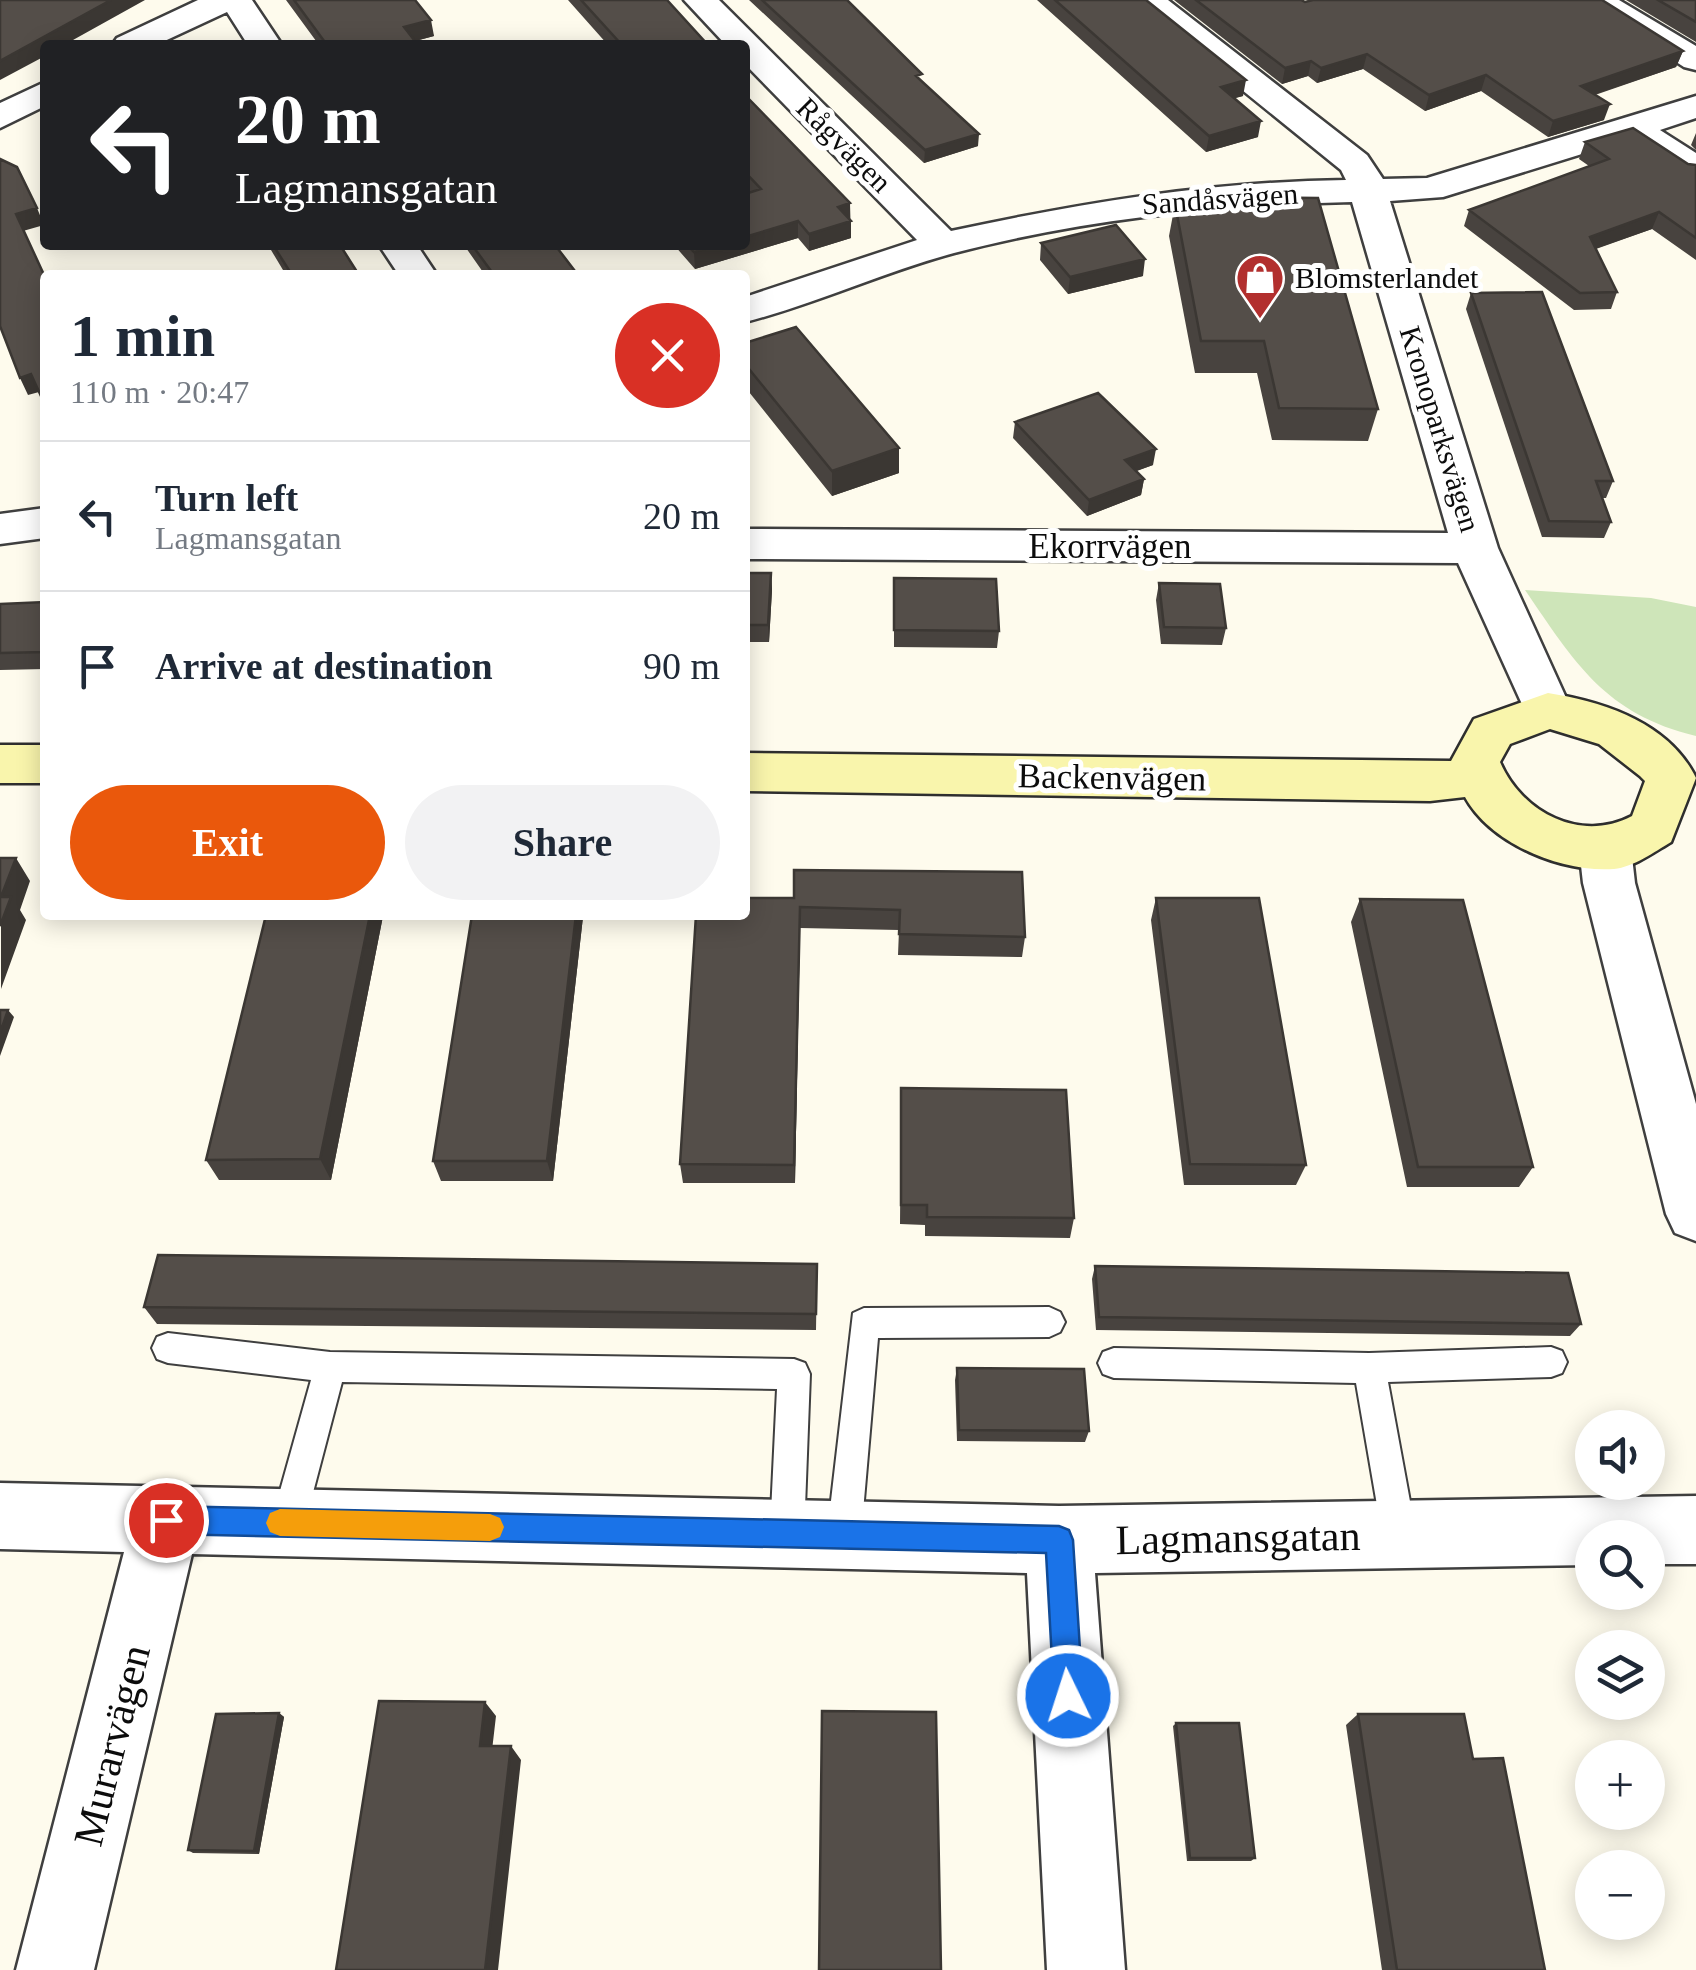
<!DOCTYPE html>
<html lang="en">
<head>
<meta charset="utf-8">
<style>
  body { margin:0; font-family:Georgia,serif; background:#f2f2f3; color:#1f2937; height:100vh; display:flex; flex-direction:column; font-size:38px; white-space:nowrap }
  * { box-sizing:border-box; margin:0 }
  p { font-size:32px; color:#747a83 }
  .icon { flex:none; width:55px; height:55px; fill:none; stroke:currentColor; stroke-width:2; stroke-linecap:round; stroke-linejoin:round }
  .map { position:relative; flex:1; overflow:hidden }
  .sheet { position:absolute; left:40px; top:270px; width:710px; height:650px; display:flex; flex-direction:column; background:#fff; border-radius:10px; box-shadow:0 5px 25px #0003 }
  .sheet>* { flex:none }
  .guide { position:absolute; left:40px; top:40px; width:710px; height:210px; border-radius:10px; box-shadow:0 5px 25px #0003; background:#202124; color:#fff; overflow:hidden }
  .fabs { position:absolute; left:1575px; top:1410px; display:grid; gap:20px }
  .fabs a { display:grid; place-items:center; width:90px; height:90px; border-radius:50%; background:#fff; box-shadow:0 5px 25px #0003; font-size:50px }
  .pin { position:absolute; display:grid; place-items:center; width:85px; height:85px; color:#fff; margin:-42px; border:5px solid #fff; border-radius:50%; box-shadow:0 2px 10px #0007 }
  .me { position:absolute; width:110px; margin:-55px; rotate:356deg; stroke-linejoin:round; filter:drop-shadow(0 0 8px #0008) }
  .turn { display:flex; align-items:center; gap:35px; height:210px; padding:0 30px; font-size:45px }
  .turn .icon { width:130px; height:130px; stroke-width:2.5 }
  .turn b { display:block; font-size:70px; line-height:85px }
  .round { display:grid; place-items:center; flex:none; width:105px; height:105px; border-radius:52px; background:#f2f2f3 }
  .headline { display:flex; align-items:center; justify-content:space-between; height:170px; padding:0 30px }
  h1 { font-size:60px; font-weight:800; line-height:75px }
  .button { display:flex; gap:20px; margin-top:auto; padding:20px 30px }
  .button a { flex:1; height:115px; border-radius:60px; background:#ea580c; color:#fff; font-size:40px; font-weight:800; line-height:115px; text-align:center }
  .button a+a { background:#f2f2f3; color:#1f2937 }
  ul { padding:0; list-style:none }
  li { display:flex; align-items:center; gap:30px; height:150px; padding:0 30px; border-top:2px solid #e0e1e3 }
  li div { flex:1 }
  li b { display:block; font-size:38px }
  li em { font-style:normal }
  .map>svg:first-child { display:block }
</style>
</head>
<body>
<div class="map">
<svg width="1696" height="1970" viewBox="0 0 1696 1970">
  <rect width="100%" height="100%" fill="#fefbed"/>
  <!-- green -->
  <path fill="#cee5b9" d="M1525,590l126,8 45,9v129c-91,-22 -121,-73 -171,-146z"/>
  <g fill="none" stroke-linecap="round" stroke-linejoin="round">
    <!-- lane casing -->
    <g stroke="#3f3f3f" stroke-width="4">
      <path id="lane" d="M1049,1307l11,5 5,10 -5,10 -11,5 -171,1 -17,197 -5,12 -12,5 -12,-5 -5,-12 26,-222 11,-5z
        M168,1333l162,19 464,7 11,4 5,11 -6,160 -5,12 -12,5 -12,-5 -5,-12 7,-145 -435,-7 -37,141 -5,12 -12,5 -12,-5 -5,-12 40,-143 -143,-17 -11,-4 -5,-11 5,-11z
        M1551,1347l11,4 5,11 -5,11 -11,4 -163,5 28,152 -5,12 -12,5 -12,-5 -5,-12 -26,-151 -242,-5 -11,-4 -5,-11 5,-11 11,-4 255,5z"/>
    </g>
    <!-- street casing -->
    <g stroke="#3f3f3f" stroke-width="5">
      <path id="street" d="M198,0h54l30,45h-34l-21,-33 -71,33h-44l5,-7z
        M684,0h35l232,231c135,-29 257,-49 395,-51l-5,-10 -210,-170h37l199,155 16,24 44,-1 269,-82v22l-36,12 36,23v27l-13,-3 -56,-37 -184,57 -53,4 108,347 74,163 -7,13 -17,5 -17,-5 -73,-161 -713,-4v-30l703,4 -96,-331c-134,3 -268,17 -398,51 -71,19 -138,51 -209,69v-25l172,-57 -172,-176v-19h-19z
        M1580,0h39l77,46v24l-12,-3z
        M45,82v24l-45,22v-25z
        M379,245h38l20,30h-38z
        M45,508v30l-45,6v-30z
        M1605,828l18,6 8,14 4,35 61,221v137l-21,-8 -9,-19 -83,-331 -4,-35 8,-14z
        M0,1483l1059,23 637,-10v68h-48v-26h-56v27l-497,8 30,397h-78l-20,-397 -835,-19 -98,416h-78l108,-418 -124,-3z"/>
    </g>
    <!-- secondary casing -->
    <g stroke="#2e2e2e" stroke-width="5">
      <path id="secondary" d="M1548,693c57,9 121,30 148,85l-25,64c-17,10 -37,25 -57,27 -52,4 -123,-25 -149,-72l-35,4 -685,-10v-38l706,8 23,-42zM1550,729l49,15 41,32 5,5 -13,35c-51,27 -110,-3 -132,-54l10,-18z
        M0,745h45v38h-45z"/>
    </g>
    <!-- lane -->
    <use href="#lane" fill="#fff" fill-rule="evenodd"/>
    <!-- street -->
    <use href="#street" fill="#fff" fill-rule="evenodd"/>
    <!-- secondary -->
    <use href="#secondary" fill="#f9f5ac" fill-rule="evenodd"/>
  </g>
  <!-- wall -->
  <path fill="#48433f" d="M286,0h129l19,36 -19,5 3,4h-99z
    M568,0h99l41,45h-100z
    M749,0h98l131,146 -54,17z
    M1037,0h109l97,96 -9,2 24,39 -52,15z
    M1174,0h127l4,2 378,49 -7,16 -81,28 9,25 -56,17 -67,-46 -56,20 -62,-42 -46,14 -9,-7 -26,8z
    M1626,0h70v42z
    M745,95l105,108 1,35 -42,13 -11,-13 -103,31 -21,-24h71l4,-52 -4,-5z
    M1696,133v17l-5,-5z
    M1585,142l111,23v95l-44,-31 -56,20 21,43 -6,17 -37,1 -110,-84 5,-16 120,-44 -10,-7z
    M1175,204l203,205 -10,32 -96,-1 -15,-67h-62l-26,-137z
    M1041,243l102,33 -75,18 -28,-34z
    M268,245h72l19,30h-73z
    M464,245h91l23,30h-93z
    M1471,293l142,188 -7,17h-4l9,24 -7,16 -62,-1 -76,-228z
    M745,343l154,105v25l-67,23 -87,-109z
    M1015,422l138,43 -17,6 8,8 -3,16 -54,21 -74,-78z
    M745,573h26l1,17 -3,52h-24z
    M894,578l105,53 -2,17 -103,-1z
    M1159,583l67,45 -4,17 -61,-1 -5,-44z
    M45,602v67l-45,1v-66z
    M794,870l231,67 -3,20 -124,-2 1,-25 -99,-2 -5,255h-112l-3,-19 114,-266z
    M1156,898l150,267 -10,20h-112l-33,-265z
    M1360,899l173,268 -14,20h-112l-56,-265z
    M383,916l-52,264h-112l-13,-20z
    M583,917l-30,264h-112l-8,-20z
    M901,1088l173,130 -4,20 -145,-2v-11l-25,-1z
    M817,1264l-1,66 -659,-6 -13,-17z
    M1095,1266l486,58 -11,12 -474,-6 -4,-51z
    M957,1368l132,63 -4,11 -128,-1 -2,-61z
    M279,1713l5,4 -25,137 -66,-1 -5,-3z
    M1358,1714l115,45 72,211h-163l-36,-245z
    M1176,1723l79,135 -4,3h-64l-14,-135z"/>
  <!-- shaded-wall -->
  <path fill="#3b3733" d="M111,0h34l-81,45h-19v11l-45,24v-19z
    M431,20l3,16 -26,7 -4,-16z
    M1683,51l-7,16 -101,34 6,-15z
    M1367,54l-4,15 -46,14 4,-15z
    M1311,61l-3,15 -26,8 3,-16z
    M1486,75l-5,16 -56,20 4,-16z
    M1246,80l-3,16 -25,7 3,-16z
    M1610,104l-6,16 -56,17 5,-16z
    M1261,121l-3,16 -52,15 3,-16z
    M979,134l-1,12 -54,17 1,-13z
    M850,203v17l-12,-13z
    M37,208l7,17 -21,6 -7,-17z
    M1659,212l-7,17 -69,24 7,-16z
    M798,221v17l-103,31 -1,-17 24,-7h27v-8z
    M851,221v17l-42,13v-17z
    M1145,259l-2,17 -75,18 2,-17z
    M31,374l8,18 -11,3 -8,-17z
    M899,448v25l-67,23v-25z
    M1156,449l-3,16 -30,11 2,-16z
    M1144,479l-3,16 -54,21 2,-16z
    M771,573l1,17 -3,52 -1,-17z
    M16,858l14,23 -10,29 6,10 -25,69v-92z
    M800,907v21l-5,255 -1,-18z
    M370,915h13v1l-52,264 -11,-21z
    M576,915h6l1,2 -30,264 -6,-20z
    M8,1010l6,7 -14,39v-23z
    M485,1702l11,14 -5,43 -11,-13z
    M279,1713l5,4 -25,137 -5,-3z
    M511,1746l10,14 -23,210h-13z"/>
  <!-- building -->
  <path fill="#544e49" stroke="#3b3733" stroke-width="2.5" d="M0,0h111l-111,61z
    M294,0h121l16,20 -27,7 14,18h-91z
    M581,0h86l41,45h-86z
    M762,0h85l75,74 -6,2 63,58 -54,16z
    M1055,0h91l100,80 -25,7 40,34 -52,15z
    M1196,0h105l4,2 8,-2h289l81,51 -102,35 29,18 -57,17 -67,-46 -57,20 -62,-41 -46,14 -10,-7 -26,7z
    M1658,0h38v22z
    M745,95l105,108 -12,4 13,14 -42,13 -11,-13 -53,16v-43l16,-5 -16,-17z
    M1633,128l55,36 8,1v73l-37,-26 -69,25 27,55 -37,1 -111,-83 140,-51 -24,-17z
    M0,159l17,8 20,41 -21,6 29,63v128l-14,-31 -11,4 -20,-52z
    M1216,197l102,1 60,211 -99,-1 -15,-67h-63l-26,-137z
    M1116,225l29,34 -75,18 -29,-34z
    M273,245h67l19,30h-67z
    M472,245h83l23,30h-84z
    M687,245h31l-24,7z
    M1542,292l71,189h-17l15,41 -62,-1 -78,-228z
    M796,327l103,121 -67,23 -87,-107v-21z
    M1098,393l58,56 -31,11 19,19 -55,21 -74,-78z
    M745,573h26l-3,52h-23z
    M894,578l102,1 3,52 -105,-1z
    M1159,583l61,1 6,44 -62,-1z
    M45,602v50l-45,1v-49z
    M0,858h16l-15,39h10l-11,29z
    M794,870l228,2 3,65 -126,-3 1,-24 -100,-3 -6,258 -114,-1 16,-249h49v-17h49z
    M1156,898h103l47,267 -116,-1z
    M1360,899l103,1 70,267h-115z
    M266,915h104l-50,244 -114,1z
    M472,915h104l-29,246h-114z
    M0,1010h8l-8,23z
    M901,1088l165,2 8,128 -147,-1v-12h-26z
    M158,1255l659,9 -1,50 -672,-7z
    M1095,1266l473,7 13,51 -482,-7z
    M957,1368l127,1 5,62 -130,-1z
    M379,1701l106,1 -5,44h31l-26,224h-149z
    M822,1711l114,1 5,258h-122z
    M279,1713l-25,138 -66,-1 28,-136z
    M1358,1714h106l9,45 30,-1 42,212h-148z
    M1176,1723h63l16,135h-65z"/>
  <!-- route -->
  <path fill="#1a73e8" stroke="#114b97" stroke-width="2.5" d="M166,1506l893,20 10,4 4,10 10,156 -4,10 -11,5 -10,-5 -4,-10 -8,-143 -880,-19 -10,-4 -4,-10 4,-10z"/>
  <!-- slow -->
  <path fill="#f59e0b" d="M280,1509l210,5 10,4 4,9 -4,10 -10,4 -210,-5 -10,-4 -4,-9 4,-10z"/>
  <!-- icons -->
  <defs>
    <g id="shop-pin" transform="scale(2.5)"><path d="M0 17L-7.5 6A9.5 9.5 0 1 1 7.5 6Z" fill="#b22f2e" stroke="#fff"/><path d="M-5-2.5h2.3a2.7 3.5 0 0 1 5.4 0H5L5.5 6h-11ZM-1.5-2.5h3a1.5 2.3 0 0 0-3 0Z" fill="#fff"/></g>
  </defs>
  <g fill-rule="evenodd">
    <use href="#shop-pin" x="1260" y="278"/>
  </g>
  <g text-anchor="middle" stroke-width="10" stroke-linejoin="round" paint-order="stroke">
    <!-- far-street labels -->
    <g font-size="30" fill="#0c0c0c" stroke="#fff">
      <text transform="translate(844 145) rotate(45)" y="10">Rågvägen</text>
      <text transform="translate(1220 199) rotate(-4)" y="10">Sandåsvägen</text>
      <text transform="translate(1440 429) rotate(73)" y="10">Kronoparksvägen</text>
    </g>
    <!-- far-poi labels -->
    <g font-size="30" fill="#0c0c0c" stroke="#fff" text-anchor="start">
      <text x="1295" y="288">Blomsterlandet</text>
    </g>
    <!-- street labels -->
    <g font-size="35" fill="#0c0c0c" stroke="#fff">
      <text x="1110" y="558">Ekorrvägen</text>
      <text transform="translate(1112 777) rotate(1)" y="12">Backenvägen</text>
    </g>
    <!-- near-street labels -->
    <g font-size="42" fill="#0c0c0c" stroke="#fff">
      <text transform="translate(1238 1537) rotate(-1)" y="15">Lagmansgatan</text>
      <text transform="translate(111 1745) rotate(-76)" y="15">Murarvägen</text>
    </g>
  </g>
</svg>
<div class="fabs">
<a><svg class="icon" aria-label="sound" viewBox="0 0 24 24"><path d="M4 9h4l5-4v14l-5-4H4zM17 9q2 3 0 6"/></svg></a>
<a><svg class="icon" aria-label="search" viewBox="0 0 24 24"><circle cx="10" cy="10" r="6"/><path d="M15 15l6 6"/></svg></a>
<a><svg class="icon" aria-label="layers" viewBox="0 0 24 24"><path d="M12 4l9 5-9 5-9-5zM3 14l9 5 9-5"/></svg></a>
<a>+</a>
<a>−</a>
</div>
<div class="pin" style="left:166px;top:1520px;background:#d93025"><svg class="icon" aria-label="arrive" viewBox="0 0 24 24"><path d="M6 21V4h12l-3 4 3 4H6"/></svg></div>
<svg class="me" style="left:1068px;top:1696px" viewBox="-20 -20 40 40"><circle r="17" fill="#1a73e8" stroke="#fff" stroke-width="3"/><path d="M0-11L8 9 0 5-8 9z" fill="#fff"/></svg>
<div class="guide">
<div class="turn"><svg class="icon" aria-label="left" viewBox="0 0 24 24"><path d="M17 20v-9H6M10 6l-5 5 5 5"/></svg><div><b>20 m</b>Lagmansgatan</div></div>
</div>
<section class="sheet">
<div class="headline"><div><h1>1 min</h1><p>110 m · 20:47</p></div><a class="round" style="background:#d93025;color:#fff"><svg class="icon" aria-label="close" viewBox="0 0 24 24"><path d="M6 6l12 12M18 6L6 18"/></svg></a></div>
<ul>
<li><svg class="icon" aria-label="left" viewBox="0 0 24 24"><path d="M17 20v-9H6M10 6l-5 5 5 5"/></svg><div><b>Turn left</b><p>Lagmansgatan</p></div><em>20 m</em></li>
<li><svg class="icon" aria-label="arrive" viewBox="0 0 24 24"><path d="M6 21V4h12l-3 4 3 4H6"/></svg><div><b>Arrive at destination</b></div><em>90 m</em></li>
</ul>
<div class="button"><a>Exit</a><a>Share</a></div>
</section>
</div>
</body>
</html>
